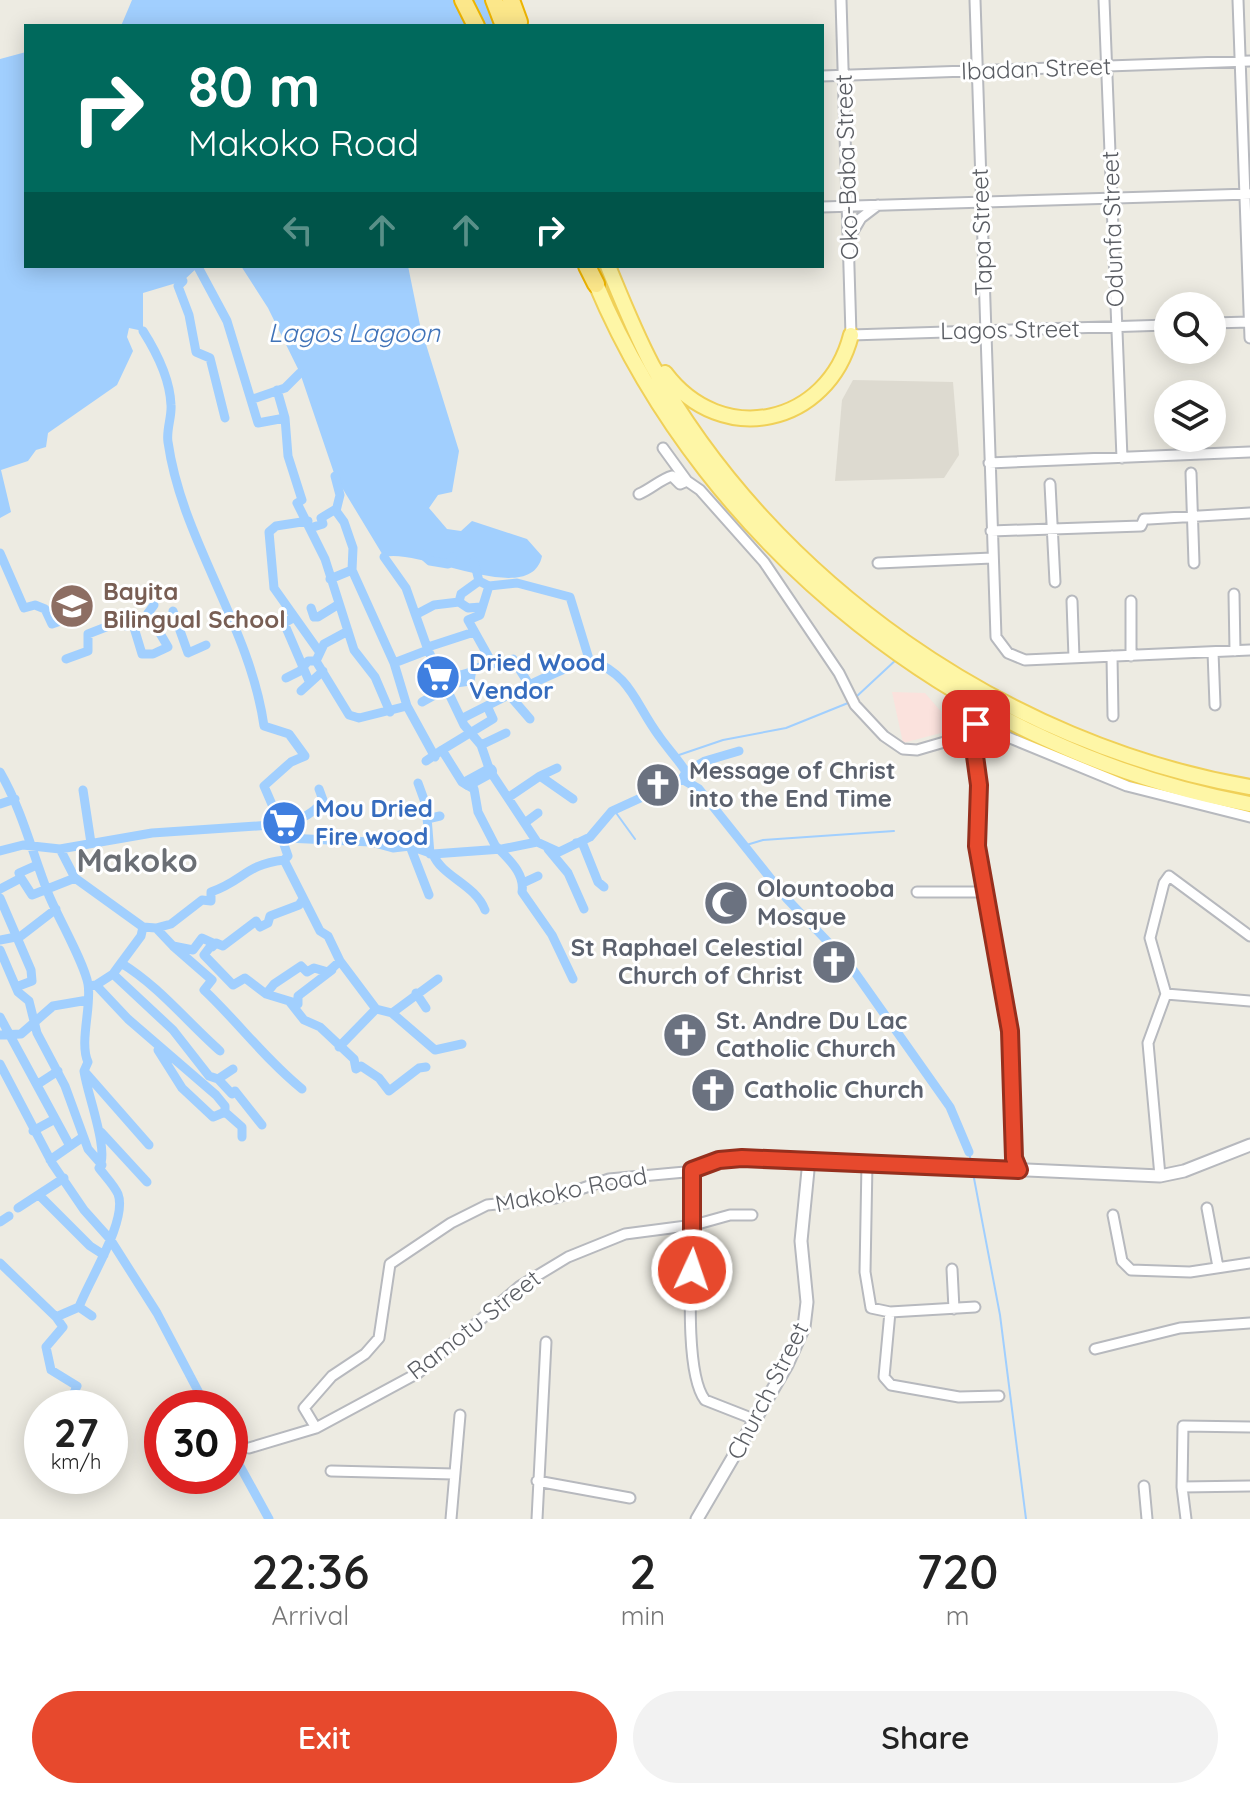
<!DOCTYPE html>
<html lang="en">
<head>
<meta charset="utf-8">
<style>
  body { margin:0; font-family:Quicksand,sans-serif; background:#f2f2f2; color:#222; height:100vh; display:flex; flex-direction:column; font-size:30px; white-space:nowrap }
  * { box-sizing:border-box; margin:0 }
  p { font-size:26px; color:#767676 }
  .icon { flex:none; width:44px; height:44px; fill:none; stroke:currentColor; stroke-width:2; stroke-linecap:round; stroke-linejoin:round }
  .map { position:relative; height:1519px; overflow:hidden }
  .details { display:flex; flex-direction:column; background:#fff; flex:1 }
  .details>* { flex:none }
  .top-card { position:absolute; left:24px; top:24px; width:800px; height:244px; border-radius:0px; box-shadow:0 4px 20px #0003; background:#00695c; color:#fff; overflow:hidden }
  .tools { position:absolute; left:1154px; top:292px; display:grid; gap:16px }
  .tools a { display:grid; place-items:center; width:72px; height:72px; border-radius:50%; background:#fff; box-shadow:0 4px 20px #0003; font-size:40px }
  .speed { position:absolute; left:24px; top:1390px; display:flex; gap:16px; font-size:40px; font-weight:700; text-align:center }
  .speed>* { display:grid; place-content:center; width:104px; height:104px; border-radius:50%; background:#fff; box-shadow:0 4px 20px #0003; line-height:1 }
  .speed small { font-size:20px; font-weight:400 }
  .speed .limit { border:12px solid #d22; background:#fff; color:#111 }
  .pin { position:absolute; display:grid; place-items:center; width:68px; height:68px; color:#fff; margin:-34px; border-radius:16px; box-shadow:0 4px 12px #0006 }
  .me { position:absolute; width:88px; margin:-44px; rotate:3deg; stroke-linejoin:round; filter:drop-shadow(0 0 6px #0008) }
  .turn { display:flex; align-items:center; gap:28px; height:168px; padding:0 32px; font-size:36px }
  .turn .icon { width:104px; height:104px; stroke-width:2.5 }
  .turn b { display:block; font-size:56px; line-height:68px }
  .lanes { display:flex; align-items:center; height:76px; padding:0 32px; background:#0003; justify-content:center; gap:40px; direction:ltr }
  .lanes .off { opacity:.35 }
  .eta { display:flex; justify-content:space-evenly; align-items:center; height:136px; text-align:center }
  .eta b { font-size:48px; font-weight:600; line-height:56px }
  .cta { display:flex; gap:16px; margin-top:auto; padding:16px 32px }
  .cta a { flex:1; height:92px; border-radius:48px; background:#e7492d; color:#fff; font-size:32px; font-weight:600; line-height:92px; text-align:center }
  .cta a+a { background:#f2f2f2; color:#222 }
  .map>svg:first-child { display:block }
</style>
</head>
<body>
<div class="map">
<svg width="1250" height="1519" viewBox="0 0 1250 1519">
  <rect width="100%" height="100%" fill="#edebe2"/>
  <!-- education -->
  <path fill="#dddad0" d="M853,380l100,2 6,73 -15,23 -109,3 7,-81z"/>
  <!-- medical -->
  <path fill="#fbe2dd" d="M892,692l33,1 31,36 -53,14z"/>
  <!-- water -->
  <path fill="#a1cffe" d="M132,0h388l8,26h-407z
    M26,52v214h181l-9,1 -15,14 -40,12v38l-14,-3 -2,9 6,14 -16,34 -69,48 -2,14 -10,3 -8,11 -27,9 10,42 -11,6v-459z
    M241,266h167l12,59 39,126 -7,41 -14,3 -9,13 18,21 14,2 11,-10 55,18 15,17c-11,53 -120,-8 -158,1l-49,-81 -35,-103 -32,-65z"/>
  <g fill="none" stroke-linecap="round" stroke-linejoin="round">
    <!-- stream -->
    <path stroke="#a1cffe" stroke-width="2" d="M856,697l42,-39
      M676,756l47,-16 63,-12 62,-25
      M614,810l21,29
      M369,842l32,-11
      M743,846l20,-6 131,-9
      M969,1152l2,10
      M973,1173l27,142 26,204"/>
    <!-- canal -->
    <path stroke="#a1cffe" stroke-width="9" d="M198,267l29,54 31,102 27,-5
      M183,281l-5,5 11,29 7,37 14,6 15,60
      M143,331c14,22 27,47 28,74 1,12 -5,25 -3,37 14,99 82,184 96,284l25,8 16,22 -14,6 -27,24 13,30 -6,9
      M277,390l8,28 3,38 14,44 -5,3 28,56 29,91 21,27 15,35
      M253,399l32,-11 15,-15
      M335,476l5,19 -4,16 8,11 9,26 -1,22 42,93 13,43 28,51
      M308,521l-32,5 -7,6 5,56 44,62
      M310,528l13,-4 -2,-6 15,-9
      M0,553l24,55 11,-3 10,4 7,15 28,-10
      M422,554l8,7 18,3 4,-7
      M384,557l22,31 22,62 36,75 17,20 9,26 47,71
      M474,561l5,20 10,5 28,-3 53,14 19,62c43,17 45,43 70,77 9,13 19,23 27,36l-4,7 17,10 88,110 62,65 101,143 19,45
      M330,579l22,-9
      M489,586l-9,29 -12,5 24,43
      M459,602l9,6 13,-1
      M311,608l3,9h4l21,-13
      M173,611l15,42 18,-8
      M417,614l17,-9 25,-3 2,-8 18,-13
      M293,618l-9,5 25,58
      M428,647l46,-15
      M66,659l22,-8v-17l36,-14 2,6 6,-5 10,33h11l15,-7 -20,-34 6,-8
      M316,661l33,54 10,3 48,-12
      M394,663l34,-13
      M440,674l13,-6 4,8 14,-4
      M286,678l14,-7 8,-10h8l8,-17 24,-13
      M301,691l22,-20
      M511,697l19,22
      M422,702l34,-19 14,-2 2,-12 41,-10 24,38
      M463,718c41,-21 82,-42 126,-59
      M481,745l25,-12
      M442,750l51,-31 -6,-13
      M426,761l16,-11 20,32 12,7 4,23 18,35
      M0,772c22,38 32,80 48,121 9,23 36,69 40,91 4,21 -9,59 0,78l-4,9c3,23 26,81 15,97 6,8 15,17 19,26 10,26 -29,86 -39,113
      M686,772l19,-11 34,-10
      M540,776l17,-8
      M418,783l8,22 4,49
      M83,790l8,53
      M509,797l31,-21 33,23
      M0,804l15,-5
      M427,819l13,-3
      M526,822l12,-9
      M271,825c18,-1 42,-8 52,-25l-4,-11
      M281,836l7,20 -4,4 36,71 8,5 12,25 36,48 -37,38
      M576,843l6,-1 16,40 6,5
      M410,846l19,49
      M497,847c12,13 28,26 25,45l30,43 21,44
      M60,849l15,29 68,49 13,1 17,18 20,4 9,-12 11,5 -9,12 29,30 12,-7 21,16 23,7 15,19 16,7 34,32 2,10 5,-3 18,12 10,13 30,-23 7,-1
      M548,849l20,24 16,36
      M0,851l23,-6 37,4 92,-16 119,-8 16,13 84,4 22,6 17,-2 23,8 69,-5 35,-7 22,10 31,-15 22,-26 70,-32
      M433,854c9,23 42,30 52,56
      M21,878l11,17 43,-17
      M523,883l15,-7
      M0,889l21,-11 -2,-5 18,-8
      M0,898l31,72 1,11 -16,6
      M156,928l15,-4 31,-24 9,1v-9c34,-12 33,-27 73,-32
      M0,940l21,-4 35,-27
      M173,946l39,34 -8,10c34,32 61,69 98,99
      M212,947l4,-4 7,3 33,-25 4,6 8,-4 2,-7 29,-11 4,-6
      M0,950l18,42 11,9 8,32 28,53 23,63 14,16
      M121,963l20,-27 2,-9
      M113,974l8,-11c39,24 65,58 99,88
      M96,985l17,-11 60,56 36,46 9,3 15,-10
      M89,986l7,-1 32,34 88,76 9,11v6l17,15v10
      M416,993l10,15
      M266,994l8,-10 27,-18 6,6 7,-4 14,4 12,-11
      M289,1001l9,3v-8l34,-26
      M376,1009l16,4 43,37 27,-6
      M392,1013l46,-34
      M0,1017l70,129
      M0,1035l21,-1 32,-28 35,-6
      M158,1050l24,38 31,29 12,-5
      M0,1064l52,99 32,47 26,29 47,74 50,95
      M84,1071l65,74
      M218,1079l14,15 3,-3 27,34
      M38,1084l20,-13
      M33,1131l22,-12
      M101,1132l46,50
      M50,1160l33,-23
      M40,1196l50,50 14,9
      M18,1208l46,-30
      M0,1222l9,-6
      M0,1263l56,54 23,-10 13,9
      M56,1317l7,10 -17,20 5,23 26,16 -10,22
      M230,1448l39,71"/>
    <!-- river -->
    <path stroke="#a1cffe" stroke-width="14" d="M468,783l22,-12"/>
    <!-- minor casing -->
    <g stroke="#b7b9be" stroke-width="13">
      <path id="minor" d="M841,0l10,335 317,-10
        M975,0l21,637 12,16 17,7 225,-10
        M1104,0l18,458
        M1238,0l12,338
        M822,76l428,-15
        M822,207l428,-13
        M851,235l10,-17 17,-13
        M1212,323l38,-1
        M663,448l24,33 13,9 64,72 75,111 16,32 29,31 19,13 14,1 55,-16
        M989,463l261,-11
        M1191,473l3,90
        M1050,484l5,98
        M639,494c12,-5 22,-15 33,-18l8,8 7,-3
        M991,531l150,-5 3,-7h5l101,-6
        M878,563l114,-5
        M1234,594l1,57
        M1072,601l2,57
        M1213,652l2,53
        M1112,656l1,60
        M1131,656v-55
        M917,892h67
        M1166,994l84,7
        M867,1163l-2,109 6,36 19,4 85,-5
        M692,1170c4,50 -13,196 13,230l51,20
        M1019,1170l-5,-12 -4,-127 -33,-185 2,-61 -7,-51 4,-10 151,62 123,31
        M1160,1176l-12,-133 18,-49 -16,-56 14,-55 5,-7 81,60
        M1207,1208l11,59
        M1113,1215l9,46 9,9 59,2 60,-9
        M952,1269l2,40
        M890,1312l-6,65 7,8 68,12 40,-1
        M1095,1349l85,-21 70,-5
        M316,1428l-12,-20 28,-32 33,-22 14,-16 11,-74 61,-41 36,-18 68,-7 54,-19 76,-7 34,-12h90
        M249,1448l67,-20 102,-55 102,-87 48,-29 57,-23 69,-9 36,-10h22
        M331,1471l123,3
        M537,1481l93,17
        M1144,1486l3,33
        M1182,1487l68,-1
        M451,1519l9,-104
        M537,1519l9,-177
        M1186,1519l-4,-32 1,-61 67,1"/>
    </g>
    <!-- tertiary casing -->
    <g stroke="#b7b9be" stroke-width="15">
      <path id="tertiary" d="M697,1519l90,-154 17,-38 3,-25 -6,-61 8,-81 351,16 24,-5 66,-26"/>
    </g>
    <!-- primary casing -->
    <g stroke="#f0d058" stroke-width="18">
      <path id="primary" d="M608,266c14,34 27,67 44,99 120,218 355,380 598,422
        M596,284c112,266 371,468 654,520
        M665,373c57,76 163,52 186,-38"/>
    </g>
    <!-- motorway casing -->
    <g stroke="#edb402" stroke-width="20">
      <path id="motorway" d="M463,0l13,26
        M494,0l10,26
        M511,0l8,22
        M587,266l9,18"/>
    </g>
    <!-- minor -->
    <use href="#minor" stroke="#fff" stroke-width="9"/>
    <!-- tertiary -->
    <use href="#tertiary" stroke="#fff" stroke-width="11"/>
    <!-- primary -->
    <use href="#primary" stroke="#fef6a6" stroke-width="14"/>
    <!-- motorway -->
    <use href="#motorway" stroke="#fce78a" stroke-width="16"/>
  </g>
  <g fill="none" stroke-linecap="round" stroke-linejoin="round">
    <!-- route casing -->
    <g stroke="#962f1d" stroke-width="20">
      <path id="route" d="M692,1270v-100l27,-10 23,-2 277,12 -5,-12 -4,-127 -33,-185 2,-61 -7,-51 4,-10"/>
    </g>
    <!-- route -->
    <use href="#route" stroke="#e7492d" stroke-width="14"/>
  </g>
  <!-- icons -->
  <defs>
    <g id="school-disc" transform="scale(2.3)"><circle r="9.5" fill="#8d6e63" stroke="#fff"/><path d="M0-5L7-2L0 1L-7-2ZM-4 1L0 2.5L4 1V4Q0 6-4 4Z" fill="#fff"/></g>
    <g id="supermarket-disc" transform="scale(2.3)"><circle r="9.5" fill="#3f7fe0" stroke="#fff"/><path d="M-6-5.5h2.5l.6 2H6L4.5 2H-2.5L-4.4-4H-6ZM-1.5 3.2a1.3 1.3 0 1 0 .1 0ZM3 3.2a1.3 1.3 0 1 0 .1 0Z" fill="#fff"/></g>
    <g id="church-disc" transform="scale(2.3)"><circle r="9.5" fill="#6b7280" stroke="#fff"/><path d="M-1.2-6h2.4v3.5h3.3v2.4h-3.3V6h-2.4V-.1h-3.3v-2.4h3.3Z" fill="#fff"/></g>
    <g id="mosque-disc" transform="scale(2.3)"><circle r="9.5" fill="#6b7280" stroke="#fff"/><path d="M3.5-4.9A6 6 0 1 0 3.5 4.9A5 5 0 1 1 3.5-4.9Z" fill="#fff"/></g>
  </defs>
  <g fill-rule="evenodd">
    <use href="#school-disc" x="72" y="606"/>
    <use href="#supermarket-disc" x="438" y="677"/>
    <use href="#church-disc" x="658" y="785"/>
    <use href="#supermarket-disc" x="284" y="823"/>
    <use href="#mosque-disc" x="726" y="903"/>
    <use href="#church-disc" x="834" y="962"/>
    <use href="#church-disc" x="685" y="1035"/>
    <use href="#church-disc" x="713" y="1090"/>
  </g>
  <g text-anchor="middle" stroke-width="6" stroke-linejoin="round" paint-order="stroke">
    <!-- street labels -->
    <g font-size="24" fill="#5a5d63" stroke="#fff">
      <text transform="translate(1036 69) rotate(-2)" y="8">Ibadan Street</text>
      <text transform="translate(847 167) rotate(-92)" y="8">Oko-Baba Street</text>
      <text transform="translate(1113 229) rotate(-92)" y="8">Odunfa Street</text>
      <text transform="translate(982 232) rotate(-92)" y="8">Tapa Street</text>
      <text transform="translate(1010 330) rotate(-1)" y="8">Lagos Street</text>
      <text transform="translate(571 1190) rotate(-11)" y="8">Makoko Road</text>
      <text transform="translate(474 1325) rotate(-38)" y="8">Ramotu Street</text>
      <text transform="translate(768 1391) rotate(-63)" y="8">Church Street</text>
    </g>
    <!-- education labels -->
    <g font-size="24" font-weight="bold" fill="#785e54" stroke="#fff" text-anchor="start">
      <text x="103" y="600">Bayita<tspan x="103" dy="28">Bilingual School</tspan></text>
    </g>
    <!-- shop labels -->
    <g font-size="24" font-weight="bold" fill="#366cbe" stroke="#fff" text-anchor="start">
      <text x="469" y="671">Dried Wood<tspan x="469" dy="28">Vendor</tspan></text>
      <text x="315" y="817">Mou Dried<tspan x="315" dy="28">Fire wood</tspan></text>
    </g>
    <!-- worship labels -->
    <g font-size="24" font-weight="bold" fill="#5b616d" stroke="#fff" text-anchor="start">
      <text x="689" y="779">Message of Christ<tspan x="689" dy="28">into the End Time</tspan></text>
      <text x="757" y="897">Olountooba<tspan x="757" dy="28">Mosque</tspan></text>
      <text x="803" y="956" text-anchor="end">St Raphael Celestial<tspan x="803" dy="28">Church of Christ</tspan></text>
      <text x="716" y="1029">St. Andre Du Lac<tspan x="716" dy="28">Catholic Church</tspan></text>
      <text x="744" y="1098">Catholic Church</text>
    </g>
    <!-- water labels -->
    <g font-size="26" font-style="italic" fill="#4073b8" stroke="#fff">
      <text x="354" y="342">Lagos Lagoon</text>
    </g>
    <!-- district labels -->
    <g font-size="32" font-weight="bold" fill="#6b6f75" stroke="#fff">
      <text x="137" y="872">Makoko</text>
    </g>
  </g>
</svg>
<div class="tools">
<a><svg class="icon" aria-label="search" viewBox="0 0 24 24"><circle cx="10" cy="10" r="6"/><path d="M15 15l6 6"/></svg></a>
<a><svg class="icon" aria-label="layers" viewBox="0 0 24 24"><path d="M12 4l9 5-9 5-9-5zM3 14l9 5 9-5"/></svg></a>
</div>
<div class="speed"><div>27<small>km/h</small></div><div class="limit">30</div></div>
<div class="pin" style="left:976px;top:724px;background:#d93025"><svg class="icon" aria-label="arrive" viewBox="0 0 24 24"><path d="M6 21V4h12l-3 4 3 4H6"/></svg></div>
<svg class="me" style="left:692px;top:1270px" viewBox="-20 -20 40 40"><circle r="17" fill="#e7492d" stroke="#fff" stroke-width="3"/><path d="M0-11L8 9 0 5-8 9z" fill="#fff"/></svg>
<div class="top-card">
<div class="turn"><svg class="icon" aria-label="right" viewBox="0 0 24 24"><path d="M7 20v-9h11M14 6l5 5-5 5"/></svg><div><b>80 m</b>Makoko Road</div></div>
<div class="lanes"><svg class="icon off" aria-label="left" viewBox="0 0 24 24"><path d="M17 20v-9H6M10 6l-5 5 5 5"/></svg><svg class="icon off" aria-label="ahead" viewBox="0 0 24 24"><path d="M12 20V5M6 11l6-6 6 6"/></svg><svg class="icon off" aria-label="ahead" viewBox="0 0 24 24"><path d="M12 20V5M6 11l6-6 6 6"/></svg><svg class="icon" aria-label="right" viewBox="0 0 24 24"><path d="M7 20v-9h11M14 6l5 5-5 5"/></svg></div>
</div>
</div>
<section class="details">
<div class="eta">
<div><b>22:36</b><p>Arrival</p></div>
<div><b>2</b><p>min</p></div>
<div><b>720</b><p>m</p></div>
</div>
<div class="cta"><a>Exit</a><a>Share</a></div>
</section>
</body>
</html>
